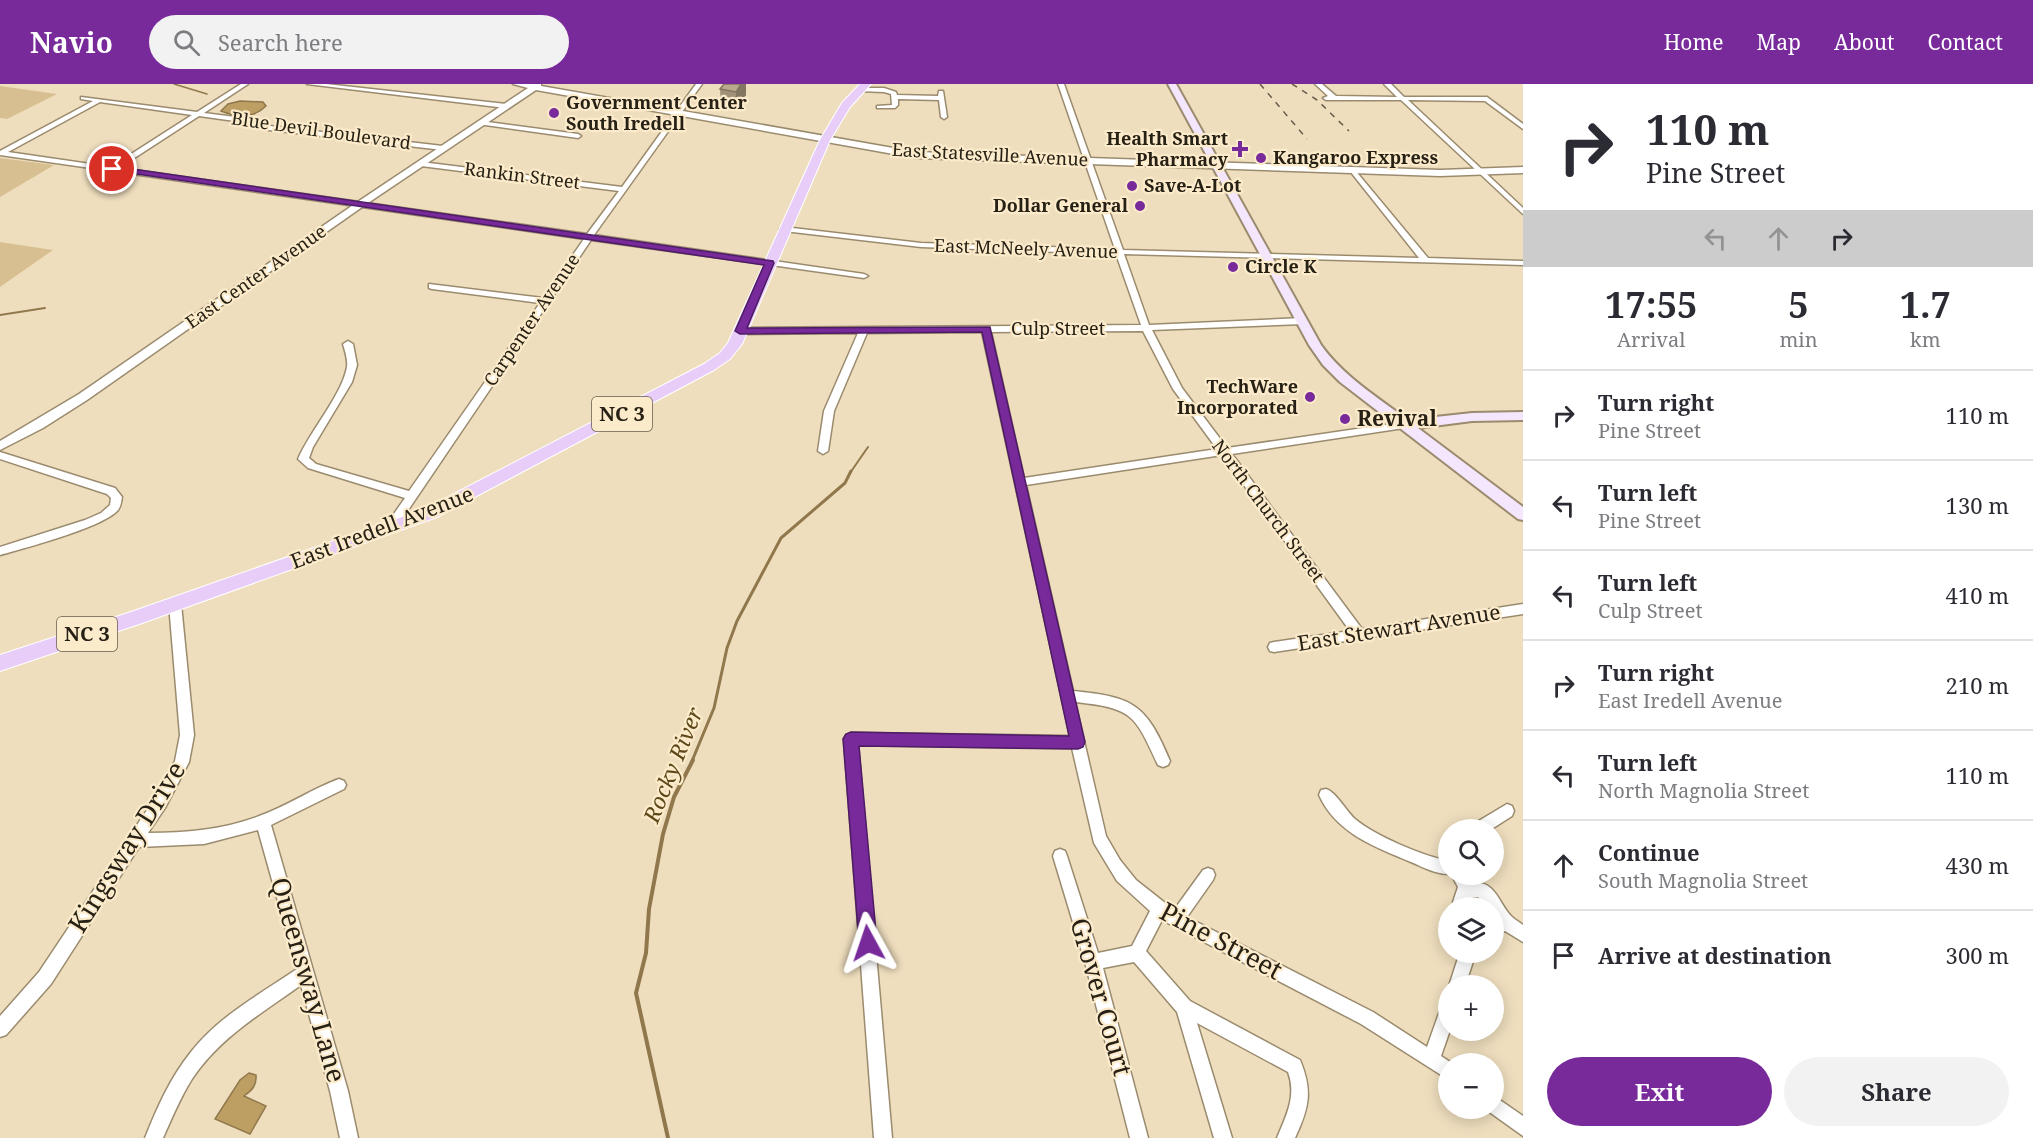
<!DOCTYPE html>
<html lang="en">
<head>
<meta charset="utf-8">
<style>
  body { margin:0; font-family:"Noto Serif",serif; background:#f2f2f3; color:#2b2b33; height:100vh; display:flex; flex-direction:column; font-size:22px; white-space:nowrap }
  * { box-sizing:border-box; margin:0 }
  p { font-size:20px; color:#7c7c81 }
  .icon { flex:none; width:33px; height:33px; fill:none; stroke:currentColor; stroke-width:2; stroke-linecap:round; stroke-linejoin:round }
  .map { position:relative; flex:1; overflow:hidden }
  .sheet { display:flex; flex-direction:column; background:#fff; width:510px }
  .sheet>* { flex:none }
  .guide { background:#fff; color:#2b2b33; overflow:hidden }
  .tools { position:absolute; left:1438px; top:735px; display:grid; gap:12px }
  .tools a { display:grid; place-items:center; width:66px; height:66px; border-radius:50%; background:#fff; box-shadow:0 3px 15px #0003; font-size:30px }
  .pin { position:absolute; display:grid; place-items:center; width:51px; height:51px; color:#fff; margin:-26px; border:3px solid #fff; border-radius:50%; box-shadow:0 2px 6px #0007 }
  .me { position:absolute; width:66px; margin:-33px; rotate:355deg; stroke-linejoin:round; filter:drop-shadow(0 0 4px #0008) }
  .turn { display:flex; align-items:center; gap:21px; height:126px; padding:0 24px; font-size:27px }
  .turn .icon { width:78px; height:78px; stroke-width:2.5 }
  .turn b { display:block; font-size:42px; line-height:51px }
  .lanes { display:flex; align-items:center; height:57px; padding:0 24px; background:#0003; justify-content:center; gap:30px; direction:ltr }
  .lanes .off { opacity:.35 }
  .eta { display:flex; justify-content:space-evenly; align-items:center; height:102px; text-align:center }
  .eta b { font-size:36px; font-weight:700; line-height:42px }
  .action { display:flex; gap:12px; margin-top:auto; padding:12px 24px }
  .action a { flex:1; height:69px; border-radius:36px; background:#782a9b; color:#fff; font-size:24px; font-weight:700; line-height:69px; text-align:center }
  .action a+a { background:#f2f2f3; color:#2b2b33 }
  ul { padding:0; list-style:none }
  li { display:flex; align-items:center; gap:18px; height:90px; padding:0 24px; border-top:2px solid #e1e1e2 }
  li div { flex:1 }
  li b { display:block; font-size:22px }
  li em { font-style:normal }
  header { display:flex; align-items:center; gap:36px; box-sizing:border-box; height:84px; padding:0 30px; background:#782a9b; color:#fff }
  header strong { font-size:28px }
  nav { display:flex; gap:33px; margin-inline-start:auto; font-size:21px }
  .search { width:420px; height:54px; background:#f2f2f3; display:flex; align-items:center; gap:15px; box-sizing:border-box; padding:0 21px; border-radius:33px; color:#7c7c81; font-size:22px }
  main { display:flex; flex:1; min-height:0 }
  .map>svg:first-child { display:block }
</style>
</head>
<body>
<header>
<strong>Navio</strong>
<div class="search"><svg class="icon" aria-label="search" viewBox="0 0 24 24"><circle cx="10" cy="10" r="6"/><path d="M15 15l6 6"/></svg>Search here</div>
<nav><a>Home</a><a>Map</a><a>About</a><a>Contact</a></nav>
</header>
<main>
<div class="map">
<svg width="1523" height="1054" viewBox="0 0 1523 1054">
  <rect width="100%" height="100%" fill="#efdebe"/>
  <!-- green -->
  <path fill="#d8bf91" d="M0,2l57,8 -50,25 -7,-1z
    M0,74l54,7 -54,32z
    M0,158l53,8 -53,37z"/>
  <!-- water -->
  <path fill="#bd9e63" stroke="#90784c" stroke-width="1.5" d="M240,17l23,1 3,4c-13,13 -28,12 -45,5l7,-7z
    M249,989l7,2c1,11 -5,16 -12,21l22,10 -16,28 -35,-15 25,-39z"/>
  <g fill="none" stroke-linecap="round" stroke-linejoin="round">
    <!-- stream-far3 -->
    <path stroke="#90784c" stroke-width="1.5" d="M174,0l33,10"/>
    <!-- stream-far2 -->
    <path stroke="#90784c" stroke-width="2" d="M0,231l45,-7
      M850,389l18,-26"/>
    <!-- stream-far1 -->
    <path stroke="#90784c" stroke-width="3" d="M692,677l22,-53 13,-60 10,-27 44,-83 64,-55 6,-12"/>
    <!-- stream -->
    <path stroke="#90784c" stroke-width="4" d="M668,1054l-32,-145 10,-40 3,-44 14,-75 11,-37 19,-37"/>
    <!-- minor casing -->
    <g stroke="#9b8b6e" stroke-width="3">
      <path id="minor" d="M241,0h7l-44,29 39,5 27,8 173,20 3,2 -3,2 -174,-20 -27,-8 -43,-6 -80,52 468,66 32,-43 -198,-25 -3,-2 3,-2 201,25 74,-103h6l-108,151 270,39 4,2 -4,2 -273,-38 -197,291h-8l-2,-3 21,-30 -97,-30 -10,-9c12,-28 44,-64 49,-92 1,-7 -2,-16 -4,-23l5,-3 5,3 4,21 -5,17 -39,65 -4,11 7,6 93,27 131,-188 -108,-14 -3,-1v-4l114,14 41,-59 -584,-84v-4l93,-50 -12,-2v-2l116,15zM100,18l92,13 -81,52 -103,-15z
        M307,0h19l180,20 3,2 -3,2z
        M1058,0h6l59,166 296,8 -69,-87 -2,-1 4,-2 2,1 74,89 95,3v4l-399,-11 25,71 154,-7 4,3 -4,3 -151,6 30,58 45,60 177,-26 5,3 -5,3 -172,26 130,175 161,-25v10l-249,38 -4,-1 -2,-4 2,-4 4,-1 76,-11 -128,-176 -196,30 47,206c61,6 73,13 97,70l-2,4 -5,2 -5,-2c-23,-50 -25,-57 -83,-63l31,134 14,24 16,20 38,30 29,-40 5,-2 5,2 2,5 -2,5 -26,37 186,95 54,35 16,-45 6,-2 1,30 -9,26 12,8h-4v16l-88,-56 -199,-104 -16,31 44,50 110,59c13,31 9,48 -5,78h-18c9,-22 20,-42 11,-66l-91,-49 35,115h-18l-37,-126 -43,-50 -31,6 45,170h-18l-45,-176 -32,-106 2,-5 5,-2 5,2 2,5 31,97 34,-7 18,-35 -33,-30 -23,-38 -22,-95 -214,-3 34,393h-18l-30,-399 2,-4 5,-2 219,3 -88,-404 -115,1 -33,78 -6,40 -5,3 -5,-3 6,-40 34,-78 -118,1 -4,-3 4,-3 401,-3 -25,-71 -195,-7 -137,-16 -4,-2 4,-2 137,16 194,6zM1143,247l30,58 44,60 -193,29 -33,-146z
        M1315,0h7l14,12 61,1 -13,-13h7l13,13h83l36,27v5l-38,-28 -77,-1 115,108v6l-122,-114h-75l-3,-2 5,-2z
        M860,4h24l12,4 1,3 41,1 1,-5h4l4,26 -3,2 -3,-2 -2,-17 -41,-1v6l-3,3h-18v-2l15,-1 -1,-11 -7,-2 -26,-1z
        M480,37l98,13 3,2 -3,2 -100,-14 -1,-1z
        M0,368l115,36 7,9c-1,5 -1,9 -4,13 -14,17 -93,38 -118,45v-8l85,-27 16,-7 9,-8 1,-7 -4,-4 -107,-35z
        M175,515l4,2 2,3 13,131 -5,27 -24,46 -17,25c42,0 81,-4 119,-20 25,-10 47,-25 72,-34l5,2 2,4 -2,4 -73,36 77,266 10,47h-18l-10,-47 -29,-106c-39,28 -82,53 -109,94 -12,19 -20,39 -29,59h-18c12,-30 25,-60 46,-86 27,-35 69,-58 106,-83l-39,-139 -54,14 -65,3 -88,137 -45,51 -6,2v-21l39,-44 116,-174 20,-37 5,-26 -11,-131 2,-3z
        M1326,705c10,3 20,22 29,30 20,17 68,37 94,42v13h2c-14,1 -28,-7 -40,-12 -36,-15 -75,-29 -92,-67l2,-5z
        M1507,720l5,2 2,5 -2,5 -22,14h-20l2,-5z
        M1451,790h16l6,8c23,0 25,20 38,34 3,3 8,6 12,9v17l-18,-11 -11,5v-28h-5l-11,-11h-8l-1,4 2,7h-15l-3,-6 5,-15z
        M1460,868h16l-11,34h-16z
        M1494,1012l29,20v20l-35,-25 -1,-3h7z"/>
    </g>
    <!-- tertiary casing -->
    <g stroke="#9b8b6e" stroke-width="3">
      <path id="tertiary" d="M513,0h28v2l375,66 524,18 83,-3v6l-83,3 -524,-18 -380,-68 -171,115 -278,195 -44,28 -43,22v-9l79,-47 280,-193 169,-113z"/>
    </g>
    <!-- secondary casing -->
    <g stroke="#9b8b6e" stroke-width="4">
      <path id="secondary" d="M1168,0h8l145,261c22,31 56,52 87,75l64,-7 51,-1v8l-51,1 -54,7 105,79v13l-5,-1 -178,-137 -17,-17 -14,-20z"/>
    </g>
    <!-- primary casing -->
    <g stroke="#fff" stroke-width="2">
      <path id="primary" d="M860,0h11l-21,23 -20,33 -88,204 -12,15 -16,11 -277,147 -292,105 -145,49v-16l131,-43 294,-103 279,-145 16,-11 8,-10 92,-203 22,-37z"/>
    </g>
    <!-- minor -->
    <use href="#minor" fill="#fff" fill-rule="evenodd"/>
    <!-- tertiary -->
    <use href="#tertiary" fill="#fff" fill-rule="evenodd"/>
    <!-- secondary -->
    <use href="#secondary" fill="#f4e6fc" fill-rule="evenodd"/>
    <!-- primary -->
    <use href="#primary" fill="#e8cdf8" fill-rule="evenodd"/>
    <!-- rail -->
    <path stroke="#655c4a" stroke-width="1.5" stroke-dasharray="6 6" stroke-linecap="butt" d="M1260,0l47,55
      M1292,0l25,16 32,31"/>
  </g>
  <!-- wall -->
  <path fill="#a09178" d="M724,0h22v11l-10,15 -15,-3 -1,-18z"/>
  <!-- shaded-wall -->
  <path fill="#827661" d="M741,0h5v11l-10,15v-18z"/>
  <!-- building -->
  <path fill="#baa98b" stroke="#827661" stroke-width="1.5" d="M724,0h17l-5,8 -16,-3z"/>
  <!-- route -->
  <path fill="#782a9b" stroke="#4e1b65" stroke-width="1.5" d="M112,82l661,95 1,2 -27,65 243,-1 95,415 -2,5 -5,2 -219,-3 18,197 -2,6 -7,3 -6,-3 -3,-6 -16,-204 3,-5 5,-2 218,4 -87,-404 -242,2 -5,-3 29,-66 -655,-95 -1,-1z"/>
  <!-- markers -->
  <g fill="#782a9b" stroke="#fcebcb" stroke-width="2">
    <circle cx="554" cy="29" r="6"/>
    <path d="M1237 56h6v6h6v6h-6v6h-6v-6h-6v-6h6z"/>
    <circle cx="1261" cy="74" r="6"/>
    <circle cx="1132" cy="102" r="6"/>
    <circle cx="1140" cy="122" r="6"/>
    <circle cx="1233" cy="183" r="6"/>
    <circle cx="1310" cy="313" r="6"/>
    <circle cx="1345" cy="335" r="6"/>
  </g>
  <g text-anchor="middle" stroke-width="4.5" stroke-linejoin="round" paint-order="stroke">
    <!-- far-poi labels -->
    <g font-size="18" font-weight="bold" fill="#272115" stroke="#fcebcb" text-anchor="start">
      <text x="566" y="25">Government Center<tspan x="566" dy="21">South Iredell</tspan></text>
      <text x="1228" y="61" text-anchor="end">Health Smart<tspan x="1228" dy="21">Pharmacy</tspan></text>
      <text x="1273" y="80">Kangaroo Express</text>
      <text x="1144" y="108">Save-A-Lot</text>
      <text x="1128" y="128" text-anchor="end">Dollar General</text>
      <text x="1245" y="189">Circle K</text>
      <text x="1298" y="309" text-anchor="end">TechWare<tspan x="1298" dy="21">Incorporated</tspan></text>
    </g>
    <!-- far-street labels -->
    <g font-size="18" fill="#272115" stroke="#fcebcb">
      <text transform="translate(321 47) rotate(8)" y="6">Blue Devil Boulevard</text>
      <text transform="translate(990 71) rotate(3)" y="6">East Statesville Avenue</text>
      <text transform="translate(522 92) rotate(7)" y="6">Rankin Street</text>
      <text transform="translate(1026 165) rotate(2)" y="6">East McNeely Avenue</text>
      <text transform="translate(256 193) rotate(-35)" y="6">East Center Avenue</text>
      <text transform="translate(532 236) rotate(-56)" y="6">Carpenter Avenue</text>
      <text x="1058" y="251">Culp Street</text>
      <text transform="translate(1268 427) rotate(53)" y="6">North Church Street</text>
    </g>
    <!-- shield labels -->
    <g fill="#fcebcb" stroke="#675e4c" stroke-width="1.5">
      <rect x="592" y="313" width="60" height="34" rx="4.5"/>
      <rect x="57" y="533" width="60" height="34" rx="4.5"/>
    </g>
    <g font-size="20" font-weight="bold" fill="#272115">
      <text x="622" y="337">NC 3</text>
      <text x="87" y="557">NC 3</text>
    </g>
    <!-- poi labels -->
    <g font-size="21" font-weight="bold" fill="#272115" stroke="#fcebcb" text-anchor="start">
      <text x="1357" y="342">Revival</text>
    </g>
    <!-- street labels -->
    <g font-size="21" fill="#272115" stroke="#fcebcb">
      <text transform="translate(382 444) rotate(-21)" y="7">East Iredell Avenue</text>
      <text transform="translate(1399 544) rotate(-9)" y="7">East Stewart Avenue</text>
    </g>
    <!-- water labels -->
    <g font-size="22" font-style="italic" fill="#5e4719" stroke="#fcebcb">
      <text transform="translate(673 681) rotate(-68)" y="8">Rocky River</text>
    </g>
    <!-- near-street labels -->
    <g font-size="26" fill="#272115" stroke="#fcebcb">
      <text transform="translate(127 763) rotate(-58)" y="9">Kingsway Drive</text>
      <text transform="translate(1221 857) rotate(28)" y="9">Pine Street</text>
      <text transform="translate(308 896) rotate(74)" y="9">Queensway Lane</text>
      <text transform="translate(1101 913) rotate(74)" y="9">Grover Court</text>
    </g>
  </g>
</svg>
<div class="tools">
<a><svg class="icon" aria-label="search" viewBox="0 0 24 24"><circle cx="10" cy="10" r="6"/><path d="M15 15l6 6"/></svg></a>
<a><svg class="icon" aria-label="layers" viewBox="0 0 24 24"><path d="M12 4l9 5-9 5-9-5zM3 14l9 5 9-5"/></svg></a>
<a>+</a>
<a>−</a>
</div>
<div class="pin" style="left:112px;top:85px;background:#d93025"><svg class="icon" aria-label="arrive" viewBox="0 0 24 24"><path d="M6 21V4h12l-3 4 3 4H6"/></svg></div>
<svg class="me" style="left:868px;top:859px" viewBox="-20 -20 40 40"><path d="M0-17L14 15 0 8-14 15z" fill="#782a9b" stroke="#fff" stroke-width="4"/></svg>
</div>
<section class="sheet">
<div class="guide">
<div class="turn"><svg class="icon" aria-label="right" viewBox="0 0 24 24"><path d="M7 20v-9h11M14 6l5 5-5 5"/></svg><div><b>110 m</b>Pine Street</div></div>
<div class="lanes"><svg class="icon off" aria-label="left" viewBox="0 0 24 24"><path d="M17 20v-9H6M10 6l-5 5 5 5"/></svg><svg class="icon off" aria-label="ahead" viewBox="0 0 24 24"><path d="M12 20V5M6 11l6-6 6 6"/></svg><svg class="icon" aria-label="right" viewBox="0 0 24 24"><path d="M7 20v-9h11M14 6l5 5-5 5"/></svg></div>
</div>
<div class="eta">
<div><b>17:55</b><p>Arrival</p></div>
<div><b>5</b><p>min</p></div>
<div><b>1.7</b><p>km</p></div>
</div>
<ul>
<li><svg class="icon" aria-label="right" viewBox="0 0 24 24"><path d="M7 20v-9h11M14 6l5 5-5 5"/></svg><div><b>Turn right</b><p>Pine Street</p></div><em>110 m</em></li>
<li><svg class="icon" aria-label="left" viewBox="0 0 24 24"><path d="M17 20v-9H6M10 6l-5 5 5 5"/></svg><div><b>Turn left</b><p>Pine Street</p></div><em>130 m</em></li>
<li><svg class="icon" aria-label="left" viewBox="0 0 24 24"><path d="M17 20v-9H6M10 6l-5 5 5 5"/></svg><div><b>Turn left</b><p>Culp Street</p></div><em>410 m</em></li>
<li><svg class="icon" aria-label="right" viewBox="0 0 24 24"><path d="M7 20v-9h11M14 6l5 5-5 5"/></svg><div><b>Turn right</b><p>East Iredell Avenue</p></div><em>210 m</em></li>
<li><svg class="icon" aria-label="left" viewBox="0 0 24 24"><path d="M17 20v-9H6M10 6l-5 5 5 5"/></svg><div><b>Turn left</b><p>North Magnolia Street</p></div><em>110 m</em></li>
<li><svg class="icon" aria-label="ahead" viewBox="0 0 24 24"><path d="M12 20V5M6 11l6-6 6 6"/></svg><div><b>Continue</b><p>South Magnolia Street</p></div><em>430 m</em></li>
<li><svg class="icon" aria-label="arrive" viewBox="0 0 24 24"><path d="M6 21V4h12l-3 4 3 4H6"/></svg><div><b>Arrive at destination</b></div><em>300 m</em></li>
</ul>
<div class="action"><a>Exit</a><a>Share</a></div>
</section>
</main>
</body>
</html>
